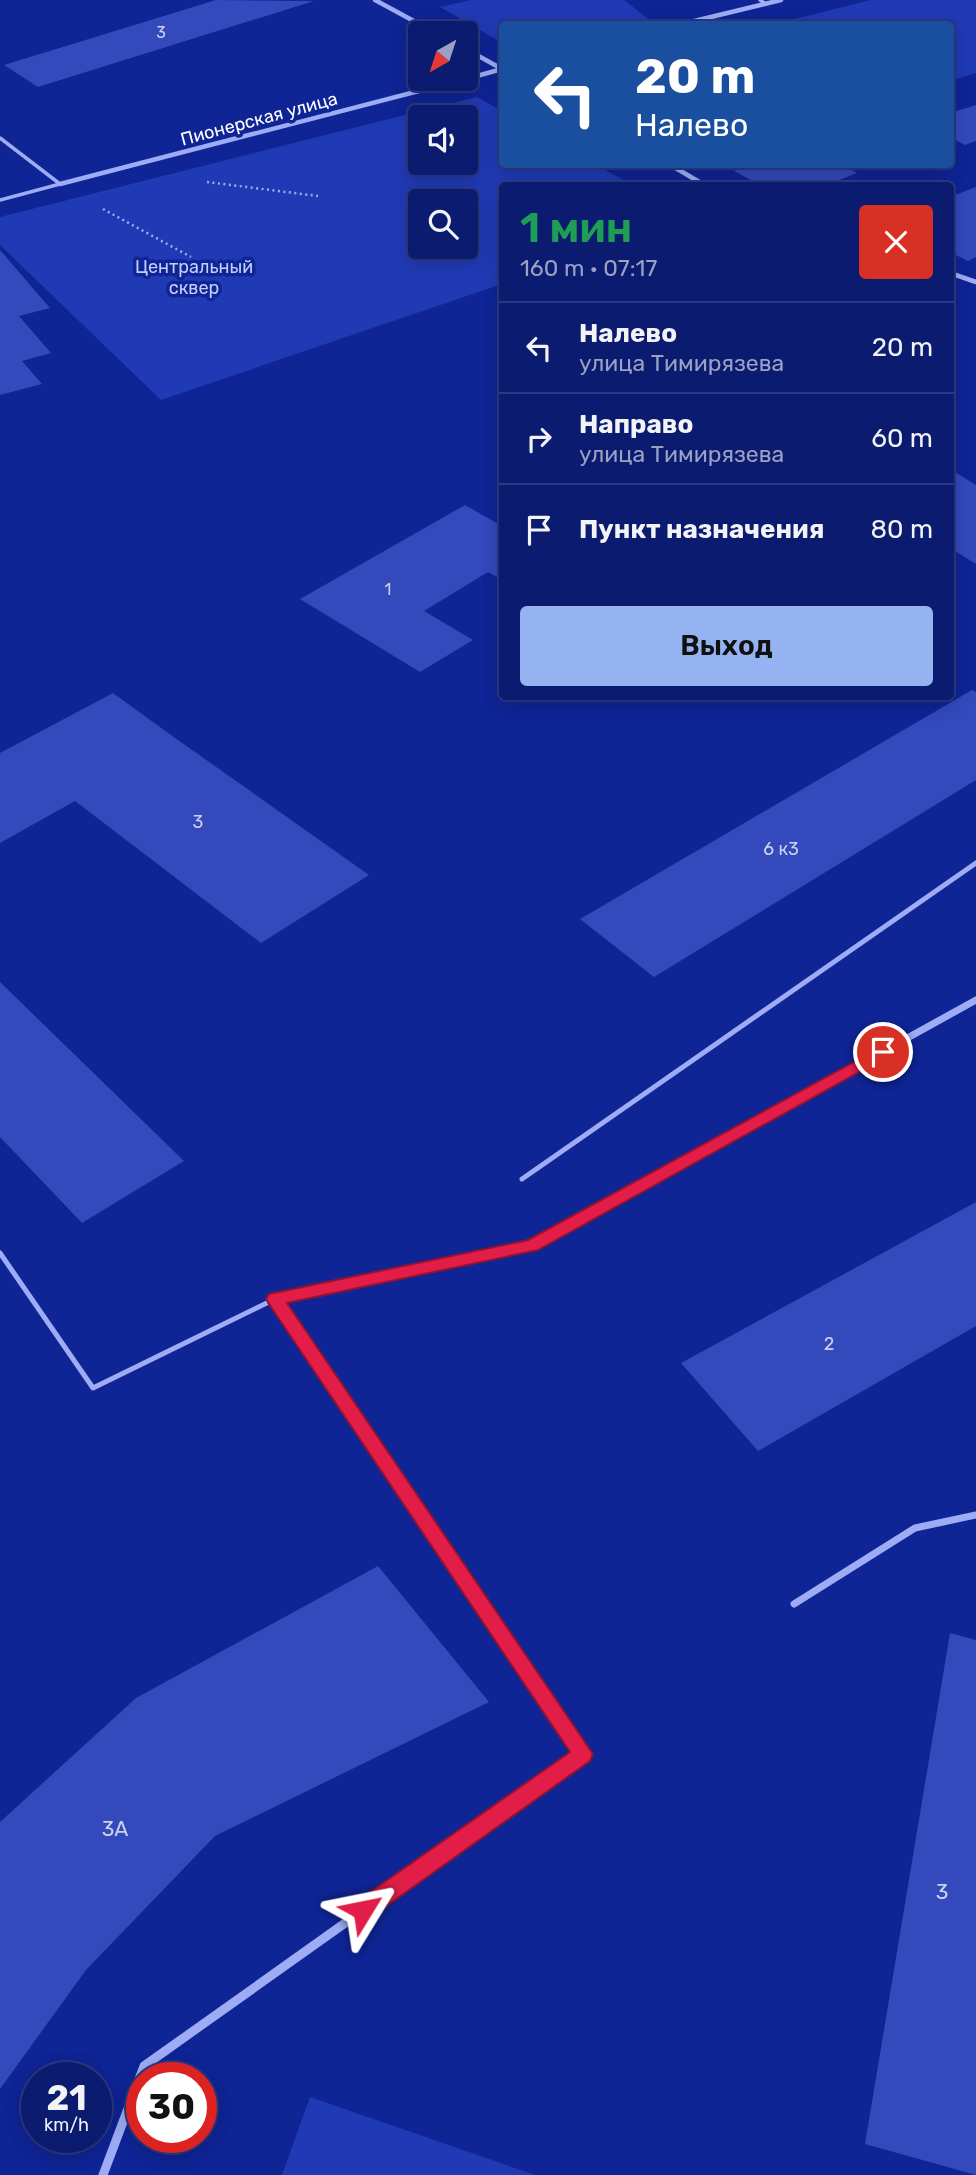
<!DOCTYPE html>
<html lang="ru">
<head>
<meta charset="utf-8">
<style>
  body { margin:0; font-family:Rubik,sans-serif; background:#142475; color:#f1f3f6; height:100vh; display:flex; flex-direction:column; font-size:26px; white-space:nowrap }
  * { box-sizing:border-box; margin:0 }
  p { font-size:23px; color:#9aa1c3 }
  .icon { flex:none; width:38px; height:38px; fill:none; stroke:currentColor; stroke-width:2; stroke-linecap:round; stroke-linejoin:round }
  .map { position:relative; flex:1; overflow:hidden }
  .drawer { position:absolute; left:499px; top:182px; width:455px; height:518px; display:flex; flex-direction:column; background:#0b1b70; border-radius:7px; box-shadow:0 4px 18px #0003,0 0 0 2px #2b3983 }
  .drawer>* { flex:none }
  .hud { position:absolute; left:499px; top:21px; width:455px; height:147px; border-radius:7px; box-shadow:0 4px 18px #0003,0 0 0 2px #2b3983; background:#1a4fa0; color:#fff; overflow:hidden }
  .needle { width:46px; rotate:219deg }
  .controls { position:absolute; left:408px; top:21px; display:grid; gap:14px }
  .controls a { display:grid; place-items:center; width:70px; height:70px; border-radius:7px; background:#0b1b70; box-shadow:0 4px 18px #0003,0 0 0 2px #2b3983; font-size:35px }
  .speed { position:absolute; left:21px; top:2062px; display:flex; gap:14px; font-size:35px; font-weight:700; text-align:center }
  .speed>* { display:grid; place-content:center; width:91px; height:91px; border-radius:50%; background:#0b1b70; box-shadow:0 4px 18px #0003,0 0 0 2px #2b3983; line-height:1 }
  .speed small { font-size:18px; font-weight:400 }
  .speed .limit { border:10px solid #d22; background:#fff; color:#111 }
  .pin { position:absolute; display:grid; place-items:center; width:60px; height:60px; color:#fff; margin:-30px; border:4px solid #fff; border-radius:50%; box-shadow:0 2px 7px #0007 }
  .me { position:absolute; width:77px; margin:-38px; rotate:55deg; stroke-linejoin:round; filter:drop-shadow(0 0 5px #0008) }
  .turn { display:flex; align-items:center; gap:24px; height:147px; padding:0 21px; font-size:32px }
  .turn .icon { width:91px; height:91px; stroke-width:2.5 }
  .turn b { display:block; font-size:49px; line-height:60px }
  .round { display:grid; place-items:center; flex:none; width:74px; height:74px; border-radius:7px; background:#142475 }
  .summary { display:flex; align-items:center; justify-content:space-between; height:119px; padding:0 21px }
  h1 { font-size:42px; font-weight:600; line-height:52px; color:#1e9e55 }
  .button { display:flex; gap:14px; margin-top:auto; padding:14px 21px }
  .button a { flex:1; height:80px; border-radius:7px; background:#95b2f1; color:#111; font-size:28px; font-weight:600; line-height:80px; text-align:center }
  ul { padding:0; list-style:none }
  li { display:flex; align-items:center; gap:21px; height:91px; padding:0 21px; border-top:2px solid #2b3983 }
  li div { flex:1 }
  li b { display:block; font-size:26px }
  li em { font-style:normal }
  .map>svg:first-child { display:block }
</style>
</head>
<body>
<div class="map">
<svg width="976" height="2175" viewBox="0 0 976 2175">
  <rect width="100%" height="100%" fill="#0f2495"/>
  <!-- green -->
  <path fill="#203ab5" fill-rule="evenodd" d="M471,0h153l27,21 -13,3h-136v19l-62,-36z
    M870,0h106v73l-26,8v-57h-175z
    M477,97l25,14v53l94,1 36,20 -130,1v98l-341,116 -161,-155v-28zM420,117h46v46h-46zM420,201h46v46h-46z
    M310,2097l225,78h-253z"/>
  <!-- building -->
  <path fill="#3349bc" d="M216,0l98,1 -276,86 -34,-22z
    M976,105v36l-11,4 -15,-8v-24z
    M750,164h91l16,9 -33,13h-62l-28,-15z
    M976,187v70l-8,4 -18,-9v-55z
    M0,250l50,58 -31,8 32,37 -29,8 20,23 -42,11z
    M950,469l26,16v79l-26,-16z
    M465,505l37,21v54l-14,-8 -64,39 49,29 -53,32 -120,-73z
    M972,690l4,2v88l-322,197 -74,-58z
    M113,693l58,42 198,140 -108,68 -186,-142 -75,42v-90z
    M0,982l184,179 -102,62 -82,-86z
    M976,1202v124l-218,125 -77,-88z
    M378,1566l111,136 -274,134 -129,134 -86,119v-267l136,-124z
    M950,1633l26,7v535l-111,-31z"/>
  <g fill="none" stroke-linecap="round" stroke-linejoin="round">
    <!-- path -->
    <path stroke="#9dacf4" stroke-width="2.5" stroke-dasharray="2 3.5" stroke-linecap="butt" d="M207,182l111,14
      M103,209l88,48"/>
    <!-- service-far2 -->
    <path stroke="#9dacf4" stroke-width="3.5" d="M760,0l6,4
      M0,138l60,46
      M0,200l60,-16"/>
    <!-- service-far1 -->
    <path stroke="#9dacf4" stroke-width="5" d="M522,1179l454,-316
      M0,1253l93,135 182,-89"/>
    <!-- service -->
    <path stroke="#9dacf4" stroke-width="7" d="M794,1604l121,-76 61,-13"/>
    <!-- minor-far2 -->
    <path stroke="#9dacf4" stroke-width="4.5" d="M375,0l61,33
      M682,24l99,-24
      M466,49l36,20
      M466,79l36,-10
      M669,164l37,22
      M60,184l405,-105
      M950,273l26,9"/>
    <!-- minor-far1 -->
    <path stroke="#9dacf4" stroke-width="7" d="M359,1424l-84,-125 257,-53 444,-246"/>
    <!-- minor -->
    <path stroke="#9dacf4" stroke-width="9" d="M103,2175l41,-109 439,-312 -225,-332"/>
  </g>
  <!-- route -->
  <path fill="#e11d48" stroke="#92132f" stroke-width="2" d="M883,1046l5,2 2,4 -2,4 -350,194 -251,53 306,451 -3,7 -219,156 -8,3 -7,-3 -3,-7 3,-8 214,-150 -301,-448 -3,-5 3,-5 259,-54z"/>
  <g text-anchor="middle" stroke-width="7" stroke-linejoin="round" paint-order="stroke">
    <!-- far-number labels -->
    <g font-size="16" fill="#ccd2ee">
      <text x="161" y="38">3</text>
      <text x="388" y="595">1</text>
    </g>
    <!-- far-street labels -->
    <g font-size="18" fill="#fff" stroke="#0f2495">
      <text transform="translate(259 119) rotate(-15)" y="6">Пионерская улица</text>
    </g>
    <!-- far-park labels -->
    <g font-size="18" fill="#c5cffe" stroke="#0f2495">
      <text x="194" y="273">Центральный<tspan x="194" dy="21">сквер</tspan></text>
    </g>
    <!-- number labels -->
    <g font-size="18" fill="#ccd2ee">
      <text x="198" y="828">3</text>
      <text x="781" y="855">6 к3</text>
      <text x="829" y="1350">2</text>
    </g>
    <!-- near-number labels -->
    <g font-size="21" fill="#ccd2ee">
      <text x="115" y="1836">3А</text>
      <text x="942" y="1899">3</text>
    </g>
  </g>
</svg>
<div class="controls">
<a><svg class="needle" viewBox="-14 -14 28 28"><path d="M0-13l5 13h-10z" fill="#e53935"/><path d="M0 13l5-13h-10z" fill="#9aa1c3"/></svg></a>
<a><svg class="icon" aria-label="sound" viewBox="0 0 24 24"><path d="M4 9h4l5-4v14l-5-4H4zM17 9q2 3 0 6"/></svg></a>
<a><svg class="icon" aria-label="search" viewBox="0 0 24 24"><circle cx="10" cy="10" r="6"/><path d="M15 15l6 6"/></svg></a>
</div>
<div class="speed"><div>21<small>km/h</small></div><div class="limit">30</div></div>
<div class="pin" style="left:883px;top:1052px;background:#d93025"><svg class="icon" aria-label="arrive" viewBox="0 0 24 24"><path d="M6 21V4h12l-3 4 3 4H6"/></svg></div>
<svg class="me" style="left:363px;top:1910px" viewBox="-20 -20 40 40"><path d="M0-17L14 15 0 8-14 15z" fill="#e11d48" stroke="#fff" stroke-width="4"/></svg>
<div class="hud">
<div class="turn"><svg class="icon" aria-label="left" viewBox="0 0 24 24"><path d="M17 20v-9H6M10 6l-5 5 5 5"/></svg><div><b>20 m</b>Налево</div></div>
</div>
<section class="drawer">
<div class="summary"><div><h1>1 мин</h1><p>160 m · 07:17</p></div><a class="round" style="background:#d93025;color:#fff"><svg class="icon" aria-label="close" viewBox="0 0 24 24"><path d="M6 6l12 12M18 6L6 18"/></svg></a></div>
<ul>
<li><svg class="icon" aria-label="left" viewBox="0 0 24 24"><path d="M17 20v-9H6M10 6l-5 5 5 5"/></svg><div><b>Налево</b><p>улица Тимирязева</p></div><em>20 m</em></li>
<li><svg class="icon" aria-label="right" viewBox="0 0 24 24"><path d="M7 20v-9h11M14 6l5 5-5 5"/></svg><div><b>Направо</b><p>улица Тимирязева</p></div><em>60 m</em></li>
<li><svg class="icon" aria-label="arrive" viewBox="0 0 24 24"><path d="M6 21V4h12l-3 4 3 4H6"/></svg><div><b>Пункт назначения</b></div><em>80 m</em></li>
</ul>
<div class="button"><a>Выход</a></div>
</section>
</div>
</body>
</html>
